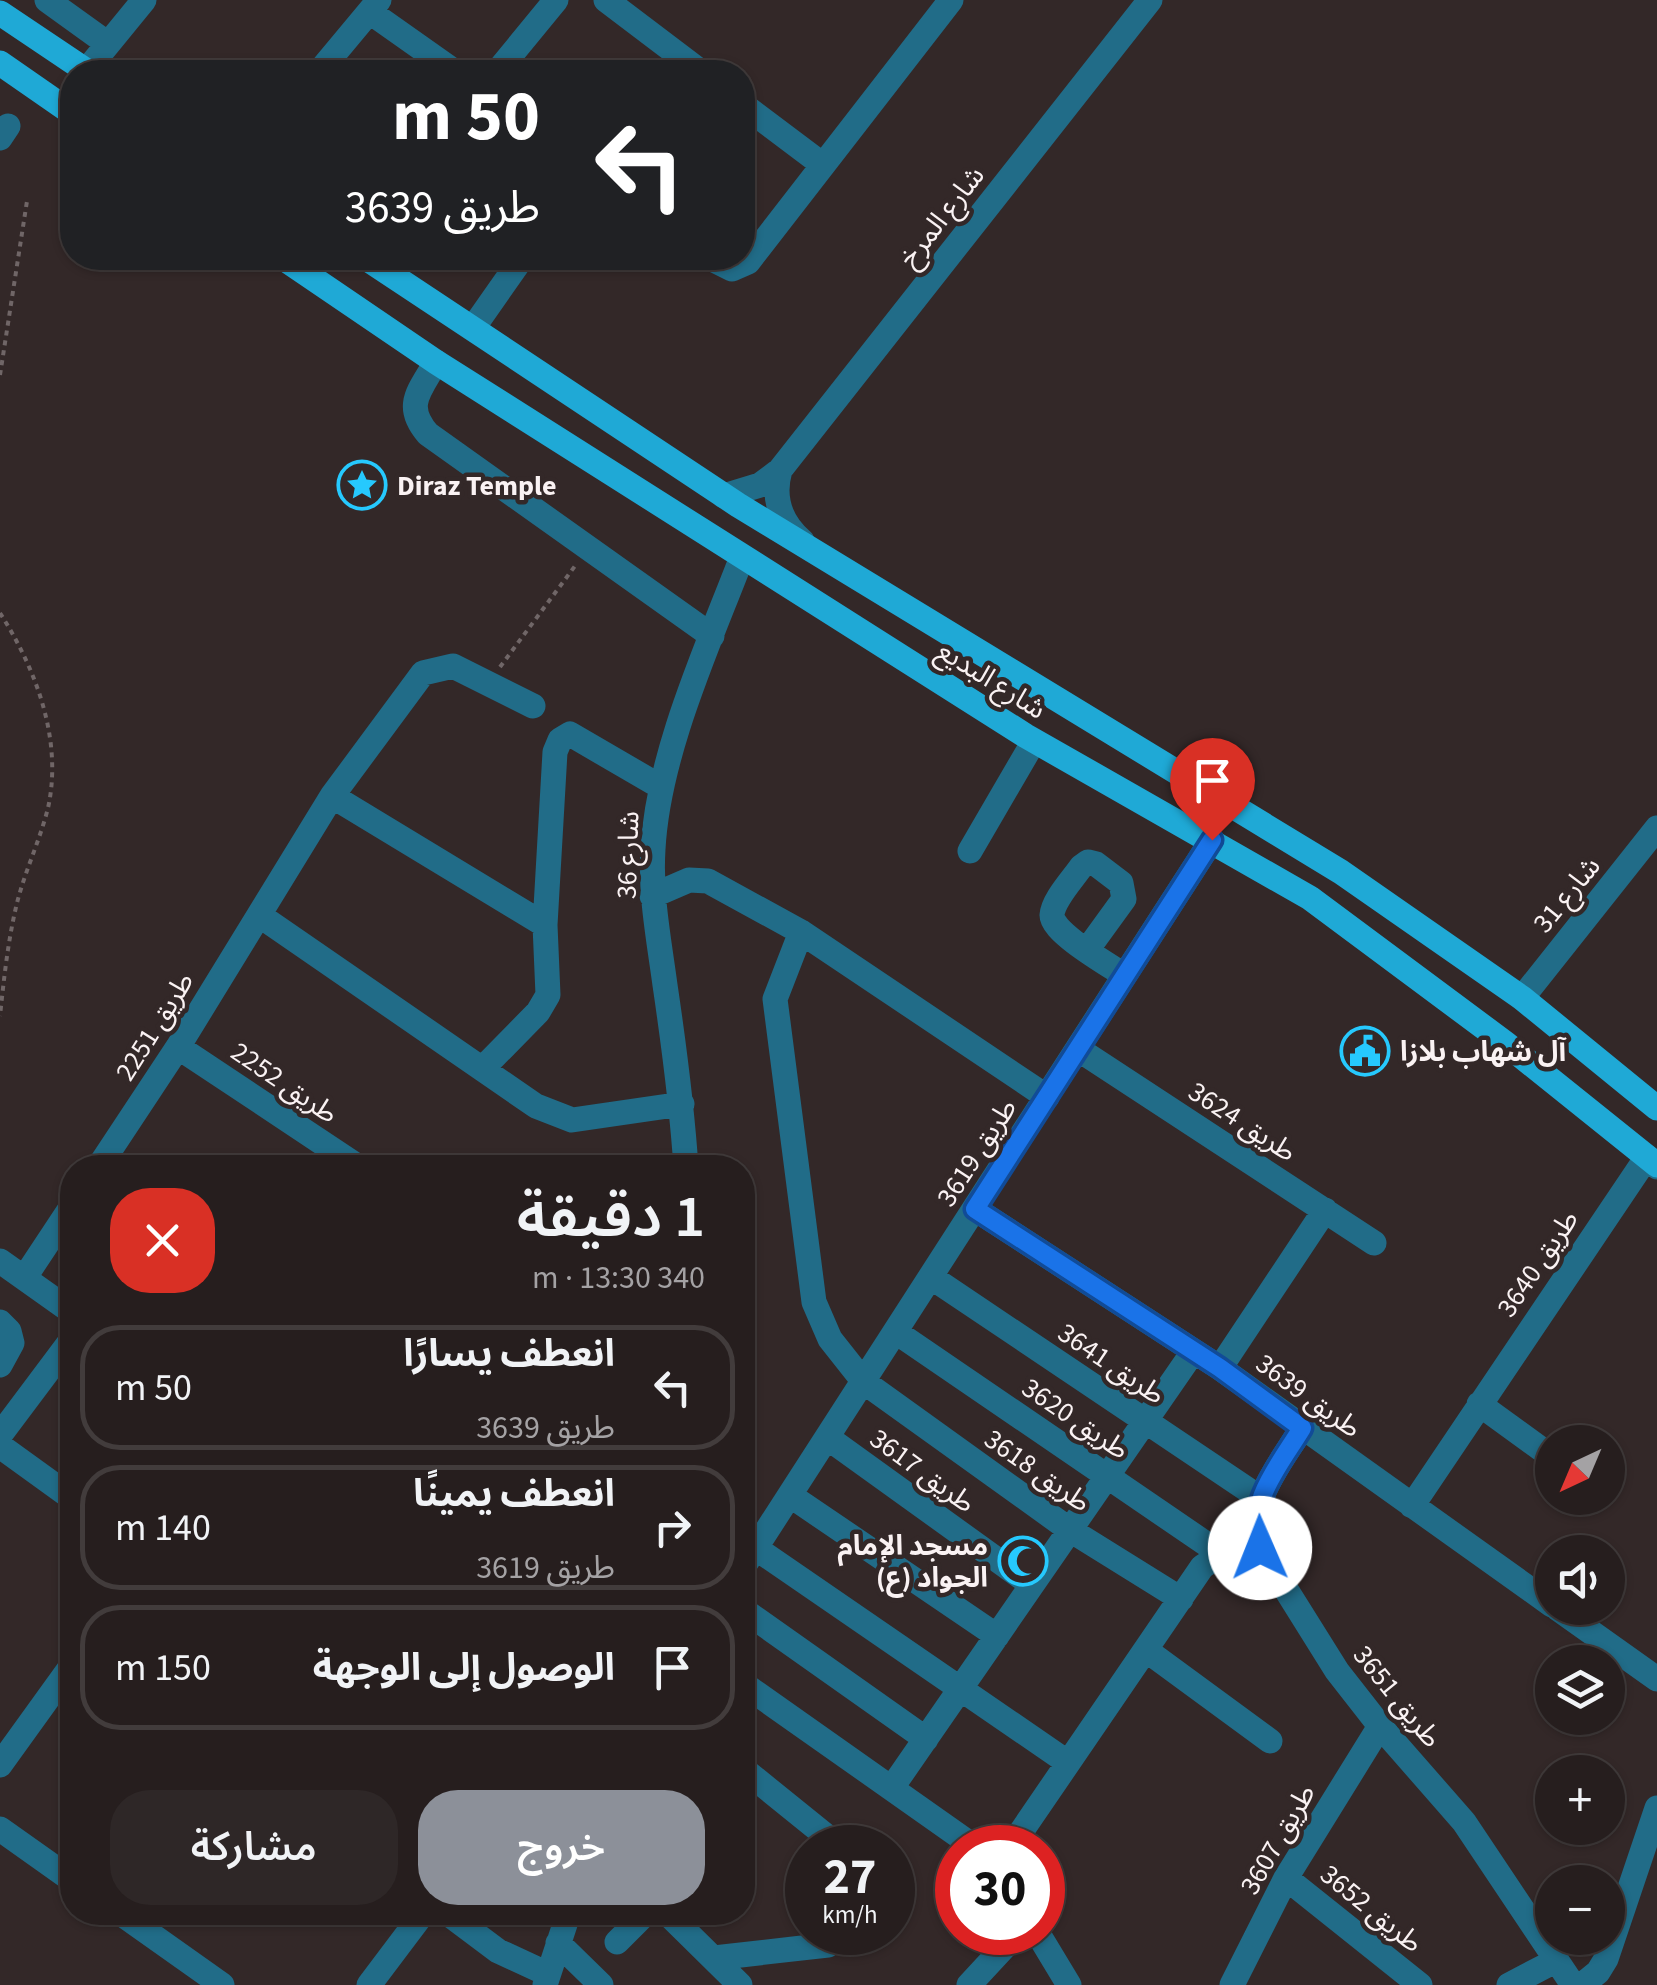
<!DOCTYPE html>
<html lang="ar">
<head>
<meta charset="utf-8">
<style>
  body { margin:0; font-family:"Source Sans 3","Noto Sans Arabic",sans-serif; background:#2e2727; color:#f1f3f6; direction:rtl; height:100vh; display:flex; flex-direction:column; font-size:38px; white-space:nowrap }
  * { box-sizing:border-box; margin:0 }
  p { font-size:32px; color:#a4a2a4 }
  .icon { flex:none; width:55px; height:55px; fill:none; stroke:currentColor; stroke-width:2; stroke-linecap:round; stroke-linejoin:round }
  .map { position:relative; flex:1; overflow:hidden; direction:ltr }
  .drawer { position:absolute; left:60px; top:1155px; width:695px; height:770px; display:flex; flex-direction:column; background:#261e1e; border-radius:40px; box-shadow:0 2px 8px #0004,0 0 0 2px #423c3c; direction:rtl }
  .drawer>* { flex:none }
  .banner { position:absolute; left:60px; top:60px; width:695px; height:210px; border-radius:40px; box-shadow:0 2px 8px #0004,0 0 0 2px #423c3c; direction:rtl; background:#202124; color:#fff; overflow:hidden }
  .needle { width:65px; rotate:224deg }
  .fabs { position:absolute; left:1535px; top:1425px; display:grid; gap:20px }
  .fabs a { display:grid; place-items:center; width:90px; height:90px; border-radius:50%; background:#261e1e; box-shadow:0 2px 8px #0004,0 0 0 2px #423c3c; font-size:50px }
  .speed { position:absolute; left:785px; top:1825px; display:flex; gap:20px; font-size:50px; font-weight:700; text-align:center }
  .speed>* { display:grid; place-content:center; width:130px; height:130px; border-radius:50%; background:#261e1e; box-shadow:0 2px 8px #0004,0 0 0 2px #423c3c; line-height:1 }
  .speed small { font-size:25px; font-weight:400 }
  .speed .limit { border:15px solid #d22; background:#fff; color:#111 }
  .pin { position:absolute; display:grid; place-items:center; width:85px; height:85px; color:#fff; margin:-102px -42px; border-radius:50% 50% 50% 0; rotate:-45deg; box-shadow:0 0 10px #0007 }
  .pin .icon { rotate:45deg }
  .me { position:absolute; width:110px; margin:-55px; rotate:359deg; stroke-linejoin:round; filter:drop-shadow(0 0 8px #0008) }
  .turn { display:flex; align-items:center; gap:35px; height:210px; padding:0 50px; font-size:45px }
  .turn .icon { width:130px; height:130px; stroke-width:2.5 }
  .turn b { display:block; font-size:70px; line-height:85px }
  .round { display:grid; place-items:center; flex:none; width:105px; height:105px; border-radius:40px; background:#2e2727 }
  .overview { display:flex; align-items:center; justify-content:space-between; height:170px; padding:0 50px }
  h1 { font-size:60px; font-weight:600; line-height:75px }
  .action { display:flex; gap:20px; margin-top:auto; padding:20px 50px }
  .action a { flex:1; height:115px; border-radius:40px; background:#8c9099; color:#fff; font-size:40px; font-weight:600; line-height:115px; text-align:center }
  .action a+a { background:#2e2727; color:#f1f3f6 }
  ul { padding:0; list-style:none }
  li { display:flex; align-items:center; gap:30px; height:125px; margin:0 20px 15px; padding:0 30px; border:5px solid #423c3c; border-radius:40px }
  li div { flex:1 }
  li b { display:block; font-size:38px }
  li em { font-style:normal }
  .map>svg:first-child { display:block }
</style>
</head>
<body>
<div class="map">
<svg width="1657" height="1985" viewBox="0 0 1657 1985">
  <rect width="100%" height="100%" fill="#332828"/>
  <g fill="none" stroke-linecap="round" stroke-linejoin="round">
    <!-- path -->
    <path stroke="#706667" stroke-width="4" stroke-dasharray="5 5" stroke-linecap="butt" d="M0,375l27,-174
      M0,613c36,56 63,127 48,195 -8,32 -23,63 -31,95 -9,37 -13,75 -17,113
      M500,667l75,-101"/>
    <!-- minor -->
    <path stroke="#216c88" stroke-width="25" d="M47,0l61,44
      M606,0l95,72
      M370,12l85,60
      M86,71l58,-71
      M319,72l60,-72
      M497,72l59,-72
      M742,104l81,61
      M0,138l8,-12
      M710,258l22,11 16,-7 203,-262
      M473,328l49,-70
      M436,362c-16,29 -33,43 -8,72l284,202
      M780,470c-8,28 0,52 22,71
      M724,496l36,-11 20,-15 370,-470
      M332,796l213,129
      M970,851l64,-110
      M652,896l37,-16 19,1 93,51 246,165
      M259,915l277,191 36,14 110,-16
      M801,932l-26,67 39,303 16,37 34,43 206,148 111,69
      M1087,950l37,-51 -3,-16 -25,-19 -8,-2 -7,5c-9,13 -28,33 -29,48 -1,17 57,50 72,60
      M1522,998l135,-170
      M178,1047l182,121
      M1078,1049l296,194
      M483,1068l55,-56 10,-17 -3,-70 10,-173 5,-12 10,-6 91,53
      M98,1168l80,-121 154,-251 91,-123 30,-7 80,40
      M686,1168c-4,-62 -12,-122 -21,-183 -6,-45 -15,-90 -12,-136 5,-95 55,-203 89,-292
      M975,1209l245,159 332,237
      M0,1261l72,51
      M25,1277l47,-71
      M931,1277l329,221
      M0,1322l9,9 3,12 -12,22
      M896,1332l325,222
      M1220,1368l105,-158
      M1479,1404l73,53
      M1302,1428c-23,38 -56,74 -42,120l77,123 43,55 84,96 109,163
      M0,1435l72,-96
      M828,1438l204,147
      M0,1446l72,52
      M791,1496l206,140
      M1412,1506l235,-349 10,10
      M757,1549l310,213
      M742,1569l470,-729
      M1557,1608l100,71
      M742,1609l184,130
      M1146,1650l124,91
      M742,1683l234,165
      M0,1765l72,-100
      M742,1768l99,80
      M893,1786l300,-434
      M0,1829l72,51
      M1010,1848l192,-281 19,-13 39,-6
      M1286,1878l134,107
      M892,1890l2,1
      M119,1912l103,73
      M446,1912l52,39 50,23
      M666,1912l74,73
      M1037,1932l32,53
      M617,1942l30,-30
      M558,1943l43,42
      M714,1958l114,-13
      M369,1985l55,-73
      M545,1985l24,-73
      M969,1985l49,-53
      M1232,1985l54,-107 94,-152
      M1509,1985l48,-25
      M1582,1985l16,-13 8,-13 51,-151"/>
    <!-- major -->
    <path stroke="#1fa9d6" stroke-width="25" d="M0,13l88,59
      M0,63l72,50
      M283,258l153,104 590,374 284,162 195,145 152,122
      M366,258l372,247 603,367 181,126 135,110"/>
  </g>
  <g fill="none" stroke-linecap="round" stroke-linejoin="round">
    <!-- route casing -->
    <g stroke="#114b97" stroke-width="25">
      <path id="route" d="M1212,840l-237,369 245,159 82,60c-23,38 -56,74 -42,120"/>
    </g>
    <!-- route -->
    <use href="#route" stroke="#1a73e8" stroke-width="18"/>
  </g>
  <!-- icons -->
  <defs>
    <g id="sight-ring" transform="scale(2.5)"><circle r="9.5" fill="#332828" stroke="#26c9fe" stroke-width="1.5"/><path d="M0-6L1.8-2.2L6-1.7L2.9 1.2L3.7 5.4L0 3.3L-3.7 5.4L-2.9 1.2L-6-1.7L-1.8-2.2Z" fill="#26c9fe"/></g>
    <g id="civic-ring" transform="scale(2.5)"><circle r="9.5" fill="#332828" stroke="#26c9fe" stroke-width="1.5"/><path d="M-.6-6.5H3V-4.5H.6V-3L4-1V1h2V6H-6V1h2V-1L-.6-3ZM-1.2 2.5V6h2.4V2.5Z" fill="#26c9fe"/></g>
    <g id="mosque-ring" transform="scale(2.5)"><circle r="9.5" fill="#332828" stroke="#26c9fe" stroke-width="1.5"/><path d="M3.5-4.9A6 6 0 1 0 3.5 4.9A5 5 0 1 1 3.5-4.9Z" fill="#26c9fe"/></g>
  </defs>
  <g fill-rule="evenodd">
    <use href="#sight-ring" x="362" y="485"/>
    <use href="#civic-ring" x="1365" y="1051"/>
    <use href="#mosque-ring" x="1023" y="1561"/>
  </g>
  <g text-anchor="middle" stroke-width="9" stroke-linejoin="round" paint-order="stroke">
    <!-- street labels -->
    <g font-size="28" fill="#faf2f3" stroke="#332828">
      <text transform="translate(941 216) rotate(-52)" y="10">شارع المرخ</text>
      <text transform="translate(992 679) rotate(32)" y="10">شارع البديع</text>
      <text transform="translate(627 855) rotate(-88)" y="10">شارع 36</text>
      <text transform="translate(1566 894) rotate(-51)" y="10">شارع 31</text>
      <text transform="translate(154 1026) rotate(-58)" y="10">طريق 2251</text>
      <text transform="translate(285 1082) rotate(34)" y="10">طريق 2252</text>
      <text transform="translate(1243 1121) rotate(33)" y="10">طريق 3624</text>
      <text transform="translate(976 1152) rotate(-57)" y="10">طريق 3619</text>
      <text transform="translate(1537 1263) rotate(-56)" y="10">طريق 3640</text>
      <text transform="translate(1112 1363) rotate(34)" y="10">طريق 3641</text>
      <text transform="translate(1309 1395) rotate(36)" y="10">طريق 3639</text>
      <text transform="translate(1076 1418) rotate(34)" y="10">طريق 3620</text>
      <text transform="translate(923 1470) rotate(36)" y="10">طريق 3617</text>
      <text transform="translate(1038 1470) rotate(35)" y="10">طريق 3618</text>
      <text transform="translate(1398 1696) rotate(51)" y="10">طريق 3651</text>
      <text transform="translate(1277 1839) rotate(-60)" y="10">طريق 3607</text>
      <text transform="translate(1372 1908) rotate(39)" y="10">طريق 3652</text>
    </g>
    <!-- poi labels -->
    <g font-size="28" font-weight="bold" fill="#faf2f3" stroke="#332828" text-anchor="start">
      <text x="397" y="495">Diraz Temple</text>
      <text x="1400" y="1061">آل شهاب بلازا</text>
      <text x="988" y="1555" text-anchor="end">مسجد الإمام<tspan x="988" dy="32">الجواد (ع)</tspan></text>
    </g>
  </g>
</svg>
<div class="fabs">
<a><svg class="needle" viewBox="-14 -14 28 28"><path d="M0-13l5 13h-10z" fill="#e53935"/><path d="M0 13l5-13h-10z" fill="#a4a2a4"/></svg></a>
<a><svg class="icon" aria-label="sound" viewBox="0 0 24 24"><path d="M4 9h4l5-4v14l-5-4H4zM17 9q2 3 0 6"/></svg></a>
<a><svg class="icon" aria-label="layers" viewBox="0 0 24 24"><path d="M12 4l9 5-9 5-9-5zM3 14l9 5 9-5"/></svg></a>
<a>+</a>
<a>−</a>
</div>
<div class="speed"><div>27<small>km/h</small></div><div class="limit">30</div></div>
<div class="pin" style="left:1212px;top:840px;background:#d93025"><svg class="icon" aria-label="arrive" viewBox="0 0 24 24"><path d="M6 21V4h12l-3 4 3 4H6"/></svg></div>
<svg class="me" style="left:1260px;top:1548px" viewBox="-20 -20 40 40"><circle r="19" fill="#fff"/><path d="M0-13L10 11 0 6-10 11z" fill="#1a73e8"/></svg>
<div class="banner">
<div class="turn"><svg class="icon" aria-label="left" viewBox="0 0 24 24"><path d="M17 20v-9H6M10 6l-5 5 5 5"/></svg><div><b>50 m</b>طريق 3639</div></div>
</div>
<section class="drawer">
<div class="overview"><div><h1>1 دقيقة</h1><p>340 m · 13:30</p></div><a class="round" style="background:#d93025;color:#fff"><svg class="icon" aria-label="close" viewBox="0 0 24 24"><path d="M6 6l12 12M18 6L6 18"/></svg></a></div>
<ul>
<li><svg class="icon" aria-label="left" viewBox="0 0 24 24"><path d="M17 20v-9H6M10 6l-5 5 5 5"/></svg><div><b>انعطف يسارًا</b><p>طريق 3639</p></div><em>50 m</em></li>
<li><svg class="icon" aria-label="right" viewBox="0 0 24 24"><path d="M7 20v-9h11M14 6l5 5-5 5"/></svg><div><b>انعطف يمينًا</b><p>طريق 3619</p></div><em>140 m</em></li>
<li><svg class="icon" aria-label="arrive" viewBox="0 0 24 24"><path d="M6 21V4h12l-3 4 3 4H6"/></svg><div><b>الوصول إلى الوجهة</b></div><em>150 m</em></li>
</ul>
<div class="action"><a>خروج</a><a>مشاركة</a></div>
</section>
</div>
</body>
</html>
